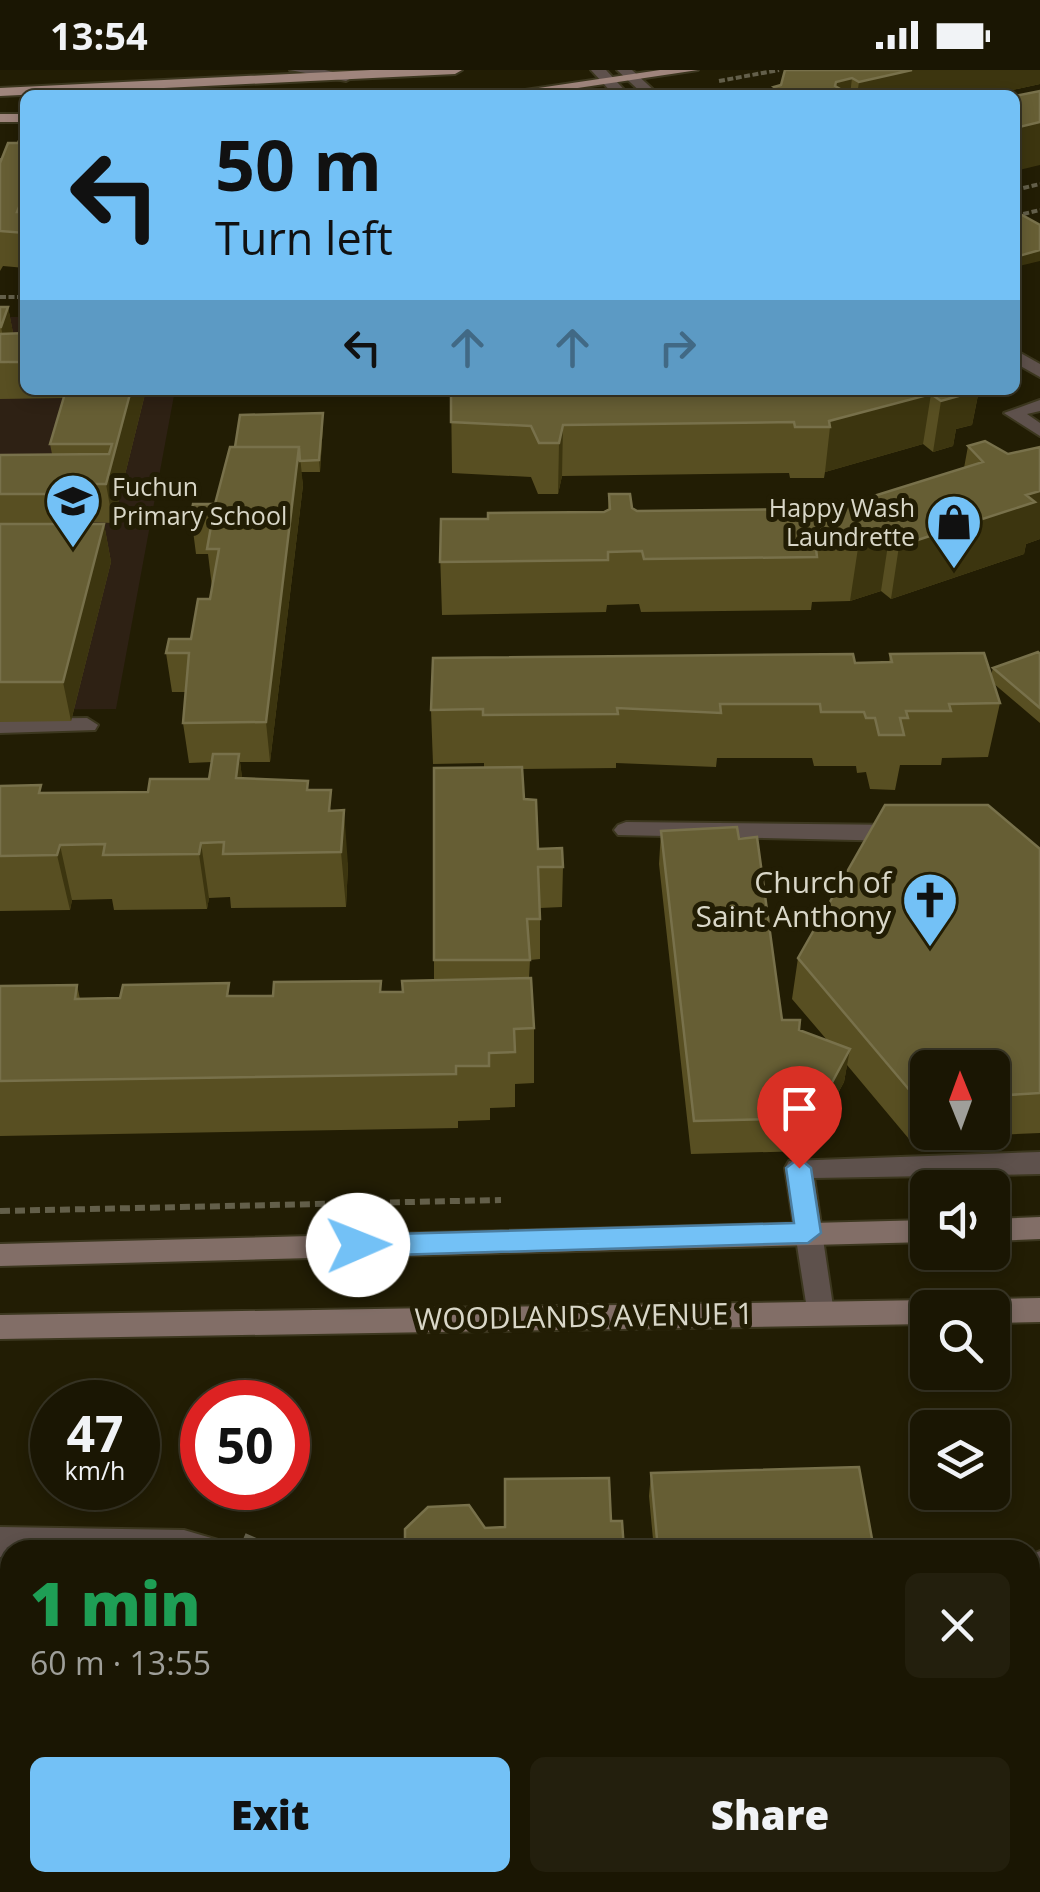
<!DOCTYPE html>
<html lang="en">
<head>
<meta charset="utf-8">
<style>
  body { margin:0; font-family:"Open Sans",sans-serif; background:#231f0d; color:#f1f3f6; height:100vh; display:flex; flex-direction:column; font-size:38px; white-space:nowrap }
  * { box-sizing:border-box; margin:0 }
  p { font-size:32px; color:#9f9f9a }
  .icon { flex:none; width:55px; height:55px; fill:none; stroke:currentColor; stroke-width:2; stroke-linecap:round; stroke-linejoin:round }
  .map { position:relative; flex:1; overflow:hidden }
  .sheet { position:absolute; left:0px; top:1470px; width:1040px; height:352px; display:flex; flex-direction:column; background:#1a1603; border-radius:30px 30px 0 0; box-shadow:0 5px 15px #0003,0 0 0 2px #383525 }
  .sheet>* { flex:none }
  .banner { position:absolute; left:20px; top:20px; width:1000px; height:305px; border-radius:15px; box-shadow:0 5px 15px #0003,0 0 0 2px #383525; background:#73c1f6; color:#111; overflow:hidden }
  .needle { width:65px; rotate:359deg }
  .tools { position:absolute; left:910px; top:980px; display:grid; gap:20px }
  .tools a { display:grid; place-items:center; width:100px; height:100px; border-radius:15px; background:#1a1603; box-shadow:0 5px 15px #0003,0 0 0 2px #383525; font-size:50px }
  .speed { position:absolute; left:30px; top:1310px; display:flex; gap:20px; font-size:50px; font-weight:700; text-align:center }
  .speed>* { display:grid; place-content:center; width:130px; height:130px; border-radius:50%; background:#1a1603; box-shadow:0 5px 15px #0003,0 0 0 2px #383525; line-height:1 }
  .speed small { font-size:25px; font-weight:400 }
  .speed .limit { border:15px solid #d22; background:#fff; color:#111 }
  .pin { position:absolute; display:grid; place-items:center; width:85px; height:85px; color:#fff; margin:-102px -42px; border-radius:50% 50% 50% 0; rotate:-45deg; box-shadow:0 0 10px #0007 }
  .pin .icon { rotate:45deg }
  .me { position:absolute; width:110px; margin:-55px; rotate:89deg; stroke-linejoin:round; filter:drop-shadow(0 0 8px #0008) }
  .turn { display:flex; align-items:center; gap:35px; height:210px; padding:0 30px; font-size:45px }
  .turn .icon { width:130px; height:130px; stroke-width:2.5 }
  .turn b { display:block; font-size:70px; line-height:85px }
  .lanes { display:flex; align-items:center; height:95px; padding:0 30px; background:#0003; justify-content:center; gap:50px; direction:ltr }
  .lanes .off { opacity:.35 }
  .round { display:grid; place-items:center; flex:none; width:105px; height:105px; border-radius:15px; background:#231f0d }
  .overview { display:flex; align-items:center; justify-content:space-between; height:170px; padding:0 30px }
  h1 { font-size:60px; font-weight:800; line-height:75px; color:#1e9e55 }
  .button { display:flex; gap:20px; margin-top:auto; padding:20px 30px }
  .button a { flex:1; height:115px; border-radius:15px; background:#73c1f6; color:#111; font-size:40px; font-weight:800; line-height:115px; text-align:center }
  .button a+a { background:#231f0d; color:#f1f3f6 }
  .status { display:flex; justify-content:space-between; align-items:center; height:70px; padding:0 50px; background:#1a1603; direction:ltr }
  .status svg { height:28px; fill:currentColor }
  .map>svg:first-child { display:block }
</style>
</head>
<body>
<div class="status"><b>13:54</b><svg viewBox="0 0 49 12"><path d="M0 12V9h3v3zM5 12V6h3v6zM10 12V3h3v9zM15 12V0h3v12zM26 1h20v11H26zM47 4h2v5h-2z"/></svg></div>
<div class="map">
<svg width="1040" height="1822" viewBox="0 0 1040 1822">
  <rect width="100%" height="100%" fill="#221d04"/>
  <!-- education -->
  <path fill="#2e2114" d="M0,247h25v73h150l-59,319 -116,1z"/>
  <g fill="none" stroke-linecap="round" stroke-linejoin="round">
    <!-- lane casing -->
    <g stroke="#3c371f" stroke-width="4">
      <path id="lane" d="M290,0h35l28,7 -7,4z
        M87,648l11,7 -3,5 -95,3v-14z
        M626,752l275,3 12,8 -12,8 -283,-6 -4,-5 4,-5z
        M1040,1082v22l-226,4 20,135 -5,9 -10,3 -10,-3 -24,-154 4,-7z"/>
    </g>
    <!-- street casing -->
    <g stroke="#3c371f" stroke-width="4">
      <path id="street" d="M591,0h15l23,25h-15z
        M617,0h15l27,25h-15z
        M1015,280l25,14v13l-25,-14z
        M1040,330v11l-13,3 13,9v13l-36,-23z
        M0,1457l184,3 34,10 5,10h-213v7h-10z
        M1040,1481v38l-10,4v-38z
        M1030,1661l10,4v85l-10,-4z
        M244,1812h36l-1,10h-36z"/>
    </g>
    <!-- secondary casing -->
    <g stroke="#3c371f" stroke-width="4">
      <path id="secondary" d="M1040,1147v22l-48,2v-22z
        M928,1150v22l-928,24v-22z
        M1040,1228v24l-48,1v-15h-13l13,-9z
        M928,1230l12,8h-12v16l-928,15v-24z"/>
    </g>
    <!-- primary casing -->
    <g stroke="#3c371f" stroke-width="4">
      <path id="primary" d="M371,0h91l-7,4 -455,22v-8z
        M660,0h38l-167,25h-39z
        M0,44h25v8h-25z"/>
    </g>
    <!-- path-far2 -->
    <path stroke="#635f4a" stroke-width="4" stroke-dasharray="6 2.5" stroke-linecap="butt" d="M719,11l60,-11
      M0,90h25
      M1015,120l25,-6
      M1015,146l25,-6
      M0,227h25"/>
    <!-- path-far1 -->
    <path stroke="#635f4a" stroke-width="6" stroke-dasharray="10 5" stroke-linecap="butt" d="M0,1141l501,-11"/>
    <!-- path -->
    <path stroke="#635f4a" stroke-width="8" stroke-dasharray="12 6" stroke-linecap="butt" d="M244,1467l30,13
      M1040,1558v23
      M1027,1812l2,10
      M210,1822l1,-10"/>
    <!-- lane -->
    <use href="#lane" fill="#5e514c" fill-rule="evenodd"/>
    <!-- street -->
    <use href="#street" fill="#5e514c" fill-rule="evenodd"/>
    <!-- secondary -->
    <use href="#secondary" fill="#826e67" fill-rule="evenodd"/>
    <!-- primary -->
    <use href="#primary" fill="#9f857c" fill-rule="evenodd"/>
  </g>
  <!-- wall -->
  <path fill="#584f22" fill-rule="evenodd" d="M785,0h255v14l-51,11h-216l1,-8 7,-2z
    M25,66v132l-22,-2 -3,5v-108z
    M0,237h8l5,26h12v57h121l-33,133 -25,-1 -2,2h18l7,38 -40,159 -71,1v-267l52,-1 -2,-10 14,-46 -64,1z
    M451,320l80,2h30v-2h418l-7,35 -16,4 -3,17 -20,6 -10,-8 -98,28 -1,6h-34l-1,-5 -227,3 -4,18h-20l-7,-17 -79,-4z
    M323,343v12l-3,47h-19l2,13 -33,277h-30l2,16 67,12 23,21 16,54 -2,42 -115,1 -1,-11 -21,1 -2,11 -93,1 -2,-11 -40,1 -2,10 -70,1v-125l43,7 105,-1 61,-13 3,-17 -23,1 -6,-40 2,-31h-13l-6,-39 25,-14 19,-40 2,-12 -4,-33h-12l-5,-39 24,-11 20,-57z
    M968,376l40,8 32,-7v92l-14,5 -2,10 -133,45 -10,-8 -31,10 -38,1 -1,8 -170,2 -2,-8 -32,1 -1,7 -164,3 -2,-64 48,-32 116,-7 4,-2 1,-16 28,17 170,-2 38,-4 119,-37z
    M890,584l101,21 2,-7 47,-14v69l-47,-40 7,20 -12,54 -46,1 -1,7h-41l-5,25 -25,-1 -4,-17 -9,1 -1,-7h-42l-2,-8h-95l-1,9 -100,-4v5l-94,1 2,30 14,50 25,18 -1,40 -22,1v51l-10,1 -1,18 5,50v55l-19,1v23l-25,1v12l-32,1v7l-458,8v-150l77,-1 3,14 323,-7 31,-12v-20l50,-193v-4l-51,1 -2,-54 424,-47 34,-1z
    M661,761l78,8 43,181 17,10 28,10 -35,-41 6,-41 242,-109v284l-131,6 -62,-74 -3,17 -37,69 -116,3 -32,-290zM928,998h64v64h-64z
    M651,1403l223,77h-220l-5,-54z
    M0,1593h10v189h-10z"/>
  <!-- shaded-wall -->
  <path fill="#3c350f" d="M912,0h128v14l-51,11h-132l2,-13z
    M852,8l-2,17h-16l2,-13z
    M1040,52v43l-25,6v-43z
    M1040,180v11l-25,6v-10z
    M8,237l7,36 -7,21 -7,-37z
    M131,320h15l-33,133 -7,-39z
    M945,320h34l-7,35 -16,4 -3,17 -20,6 8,-51z
    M931,324l-8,50 -98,28 5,-45 -1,-6z
    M323,343v12l-3,47 -1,-12z
    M563,355l-1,51 -4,18 1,-51z
    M299,377l4,38 -33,277 -4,-40z
    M82,414l6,38 -13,10 -7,-38z
    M1040,421v48l-14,5 -2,10 -133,45 8,-53z
    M104,454l7,38 -40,159 -8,-39z
    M889,468l-8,53 -31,10 8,-53z
    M239,684l7,54 -10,-30z
    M344,740l4,55 -2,42 -5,-55z
    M201,773l8,55 -2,11 -8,-55z
    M60,775l12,55 -2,10 -13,-55z
    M850,979l-6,33 -37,69 6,-33z"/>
  <!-- building -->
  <path fill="#665e34" stroke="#78714b" stroke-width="2.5" d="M785,0h127l-53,12 -7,-4 -16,4 -1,4 12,7 10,-3 7,5h-77l-13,-8 7,-2z
    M1040,21v31l-25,6v-32z
    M21,66h4v71h-6l-2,5h8v21l-25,-2v-68l8,-20h10z
    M1015,141l25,14v25l-25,7z
    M0,237h8l-7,20h-1z
    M25,263v29h-25v-28z
    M66,320h65l-25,94h-24l-14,10h-68v-39l109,-1 3,-10h-62z
    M451,320h80v2h31v-2h392l8,5 -21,6 -10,-7 -102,27 1,6h-35l-1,-5 -231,3 -4,18h-20l-8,-17 -80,-4z
    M323,343l-4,47 -19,1 -1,-14h-64l5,-32z
    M985,371l23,13 32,-7v44l-14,4 9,7 -136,44 -10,-8 -31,10 -42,1 1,8 -173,2 -2,-8 -34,1v8l-168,2 1,-43h47v-6l116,-1 6,-3 -1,-15h21l2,14 5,3 170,-2 35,-8 3,4 138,-43 -15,-16z
    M230,377h69l-33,275 -83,1 6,-70h-23l3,-14h22l7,-40h12l9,-50h-12l6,-34h-22l2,-11h22z
    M0,454h104l-41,158h-63z
    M1038,582l2,2v54l-47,-40z
    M984,583l16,50 -51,1 2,7h-45l2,7h-8l4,17h-25l-4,-17h-9l-2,-6h-43l-1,-8h-100l1,9 -104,-5 1,6 -135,1v-6l-52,1 2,-52 420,-4 2,9 37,-1 -2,-8z
    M213,684h26l-3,24 72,3 -1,9h24l-2,21 15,-1 -3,42 -118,2 1,-12 -23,1 -2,11 -96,1 2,-11 -45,1 -3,10 -57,1v-70l41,-1 -2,8 109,-1 2,-13h59z
    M522,697l2,32 12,1 2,49 24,-1 1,19h-25l2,52h-13l3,41h-96v-192z
    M885,735h103l52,44v244l-48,3v-28h-64v30l-11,1 -119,-141z
    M737,757l2,12 18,-2 25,183h18l-1,10 51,19 -37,69 -119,3 -33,-290z
    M531,908l3,50 -20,1 1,23 -26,1v13h-33v8l-456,7v-95l77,-1 -2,14 45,-1 3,-13 106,-2 -2,13h46l1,-14 107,-1 -1,11h23l-1,-11z
    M859,1397l15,83h-216l-7,-77z
    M609,1408l2,43h11l2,29h-219v-21l23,-22 41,-2 16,23 20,-1v-48z
    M0,1593h10v169l-10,1z
    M777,1812h50l18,7 5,3h-94z
    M610,1816v6h-121v-4z"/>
  <!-- route -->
  <path fill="#73c1f6" stroke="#4b7da0" stroke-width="2.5" d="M799,1088l12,10 10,65 -13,10 -450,13 -13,-11 13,-10 436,-12 -8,-55z"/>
  <!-- icons -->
  <defs>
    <g id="school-pin" transform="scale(2.875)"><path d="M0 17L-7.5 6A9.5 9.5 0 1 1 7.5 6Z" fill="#73c1f6" stroke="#221d04"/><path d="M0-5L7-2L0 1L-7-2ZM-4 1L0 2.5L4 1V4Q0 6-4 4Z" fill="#111"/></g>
    <g id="shop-pin" transform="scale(2.875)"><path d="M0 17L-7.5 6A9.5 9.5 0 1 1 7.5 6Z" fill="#73c1f6" stroke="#221d04"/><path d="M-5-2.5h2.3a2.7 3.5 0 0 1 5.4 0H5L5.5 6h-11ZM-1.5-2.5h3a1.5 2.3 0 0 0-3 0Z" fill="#111"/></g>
    <g id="church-pin" transform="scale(2.875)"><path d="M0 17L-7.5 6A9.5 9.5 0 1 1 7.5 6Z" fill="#73c1f6" stroke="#221d04"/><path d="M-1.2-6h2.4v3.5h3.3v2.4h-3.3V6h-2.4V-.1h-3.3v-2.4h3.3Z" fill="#111"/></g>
  </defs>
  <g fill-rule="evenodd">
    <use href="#school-pin" x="73" y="431"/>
    <use href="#shop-pin" x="954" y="452"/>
    <use href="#church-pin" x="930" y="830"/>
  </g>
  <g text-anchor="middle" stroke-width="10" stroke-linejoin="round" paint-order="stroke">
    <!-- far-poi labels -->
    <g font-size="25" fill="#d9d7c8" stroke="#221d04" text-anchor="start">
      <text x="112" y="426">Fuchun<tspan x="112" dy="29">Primary School</tspan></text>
      <text x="915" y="447" text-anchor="end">Happy Wash<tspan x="915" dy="29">Laundrette</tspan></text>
    </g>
    <!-- poi labels -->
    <g font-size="30" fill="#d9d7c8" stroke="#221d04" text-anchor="end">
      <text x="891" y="823">Church of<tspan x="891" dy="34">Saint Anthony</tspan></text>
    </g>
    <!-- street labels -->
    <g font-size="30" fill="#d9d7c8" stroke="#221d04">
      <text transform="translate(584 1247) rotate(-1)" y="10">WOODLANDS AVENUE 1</text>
    </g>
  </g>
</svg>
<div class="tools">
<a><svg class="needle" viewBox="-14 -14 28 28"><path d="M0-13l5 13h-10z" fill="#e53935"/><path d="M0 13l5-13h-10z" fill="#9f9f9a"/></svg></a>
<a><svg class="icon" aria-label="sound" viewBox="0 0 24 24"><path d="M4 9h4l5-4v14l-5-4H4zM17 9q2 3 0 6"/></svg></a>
<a><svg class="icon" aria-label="search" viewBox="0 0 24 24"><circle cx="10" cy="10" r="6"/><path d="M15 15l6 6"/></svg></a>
<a><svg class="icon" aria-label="layers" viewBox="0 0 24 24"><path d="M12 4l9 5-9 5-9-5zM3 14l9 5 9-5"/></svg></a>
</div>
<div class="speed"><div>47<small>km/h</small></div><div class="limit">50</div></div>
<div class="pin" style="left:799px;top:1098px;background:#d93025"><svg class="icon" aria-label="arrive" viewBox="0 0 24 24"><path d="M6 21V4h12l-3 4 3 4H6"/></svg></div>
<svg class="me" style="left:358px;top:1175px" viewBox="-20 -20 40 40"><circle r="19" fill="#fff"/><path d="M0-13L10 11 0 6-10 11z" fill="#73c1f6"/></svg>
<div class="banner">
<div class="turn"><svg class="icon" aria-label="left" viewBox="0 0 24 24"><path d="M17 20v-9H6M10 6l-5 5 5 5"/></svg><div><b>50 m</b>Turn left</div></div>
<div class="lanes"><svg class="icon" aria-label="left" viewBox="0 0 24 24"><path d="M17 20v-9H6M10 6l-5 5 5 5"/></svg><svg class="icon off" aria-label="ahead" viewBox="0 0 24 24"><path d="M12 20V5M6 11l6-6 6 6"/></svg><svg class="icon off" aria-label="ahead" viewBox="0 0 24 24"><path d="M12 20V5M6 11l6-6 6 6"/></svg><svg class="icon off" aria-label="right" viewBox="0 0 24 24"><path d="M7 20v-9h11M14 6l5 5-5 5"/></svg></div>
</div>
<section class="sheet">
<div class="overview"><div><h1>1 min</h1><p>60 m · 13:55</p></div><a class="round"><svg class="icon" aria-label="close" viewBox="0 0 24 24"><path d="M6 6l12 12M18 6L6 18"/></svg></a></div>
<div class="button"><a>Exit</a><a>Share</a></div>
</section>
</div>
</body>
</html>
